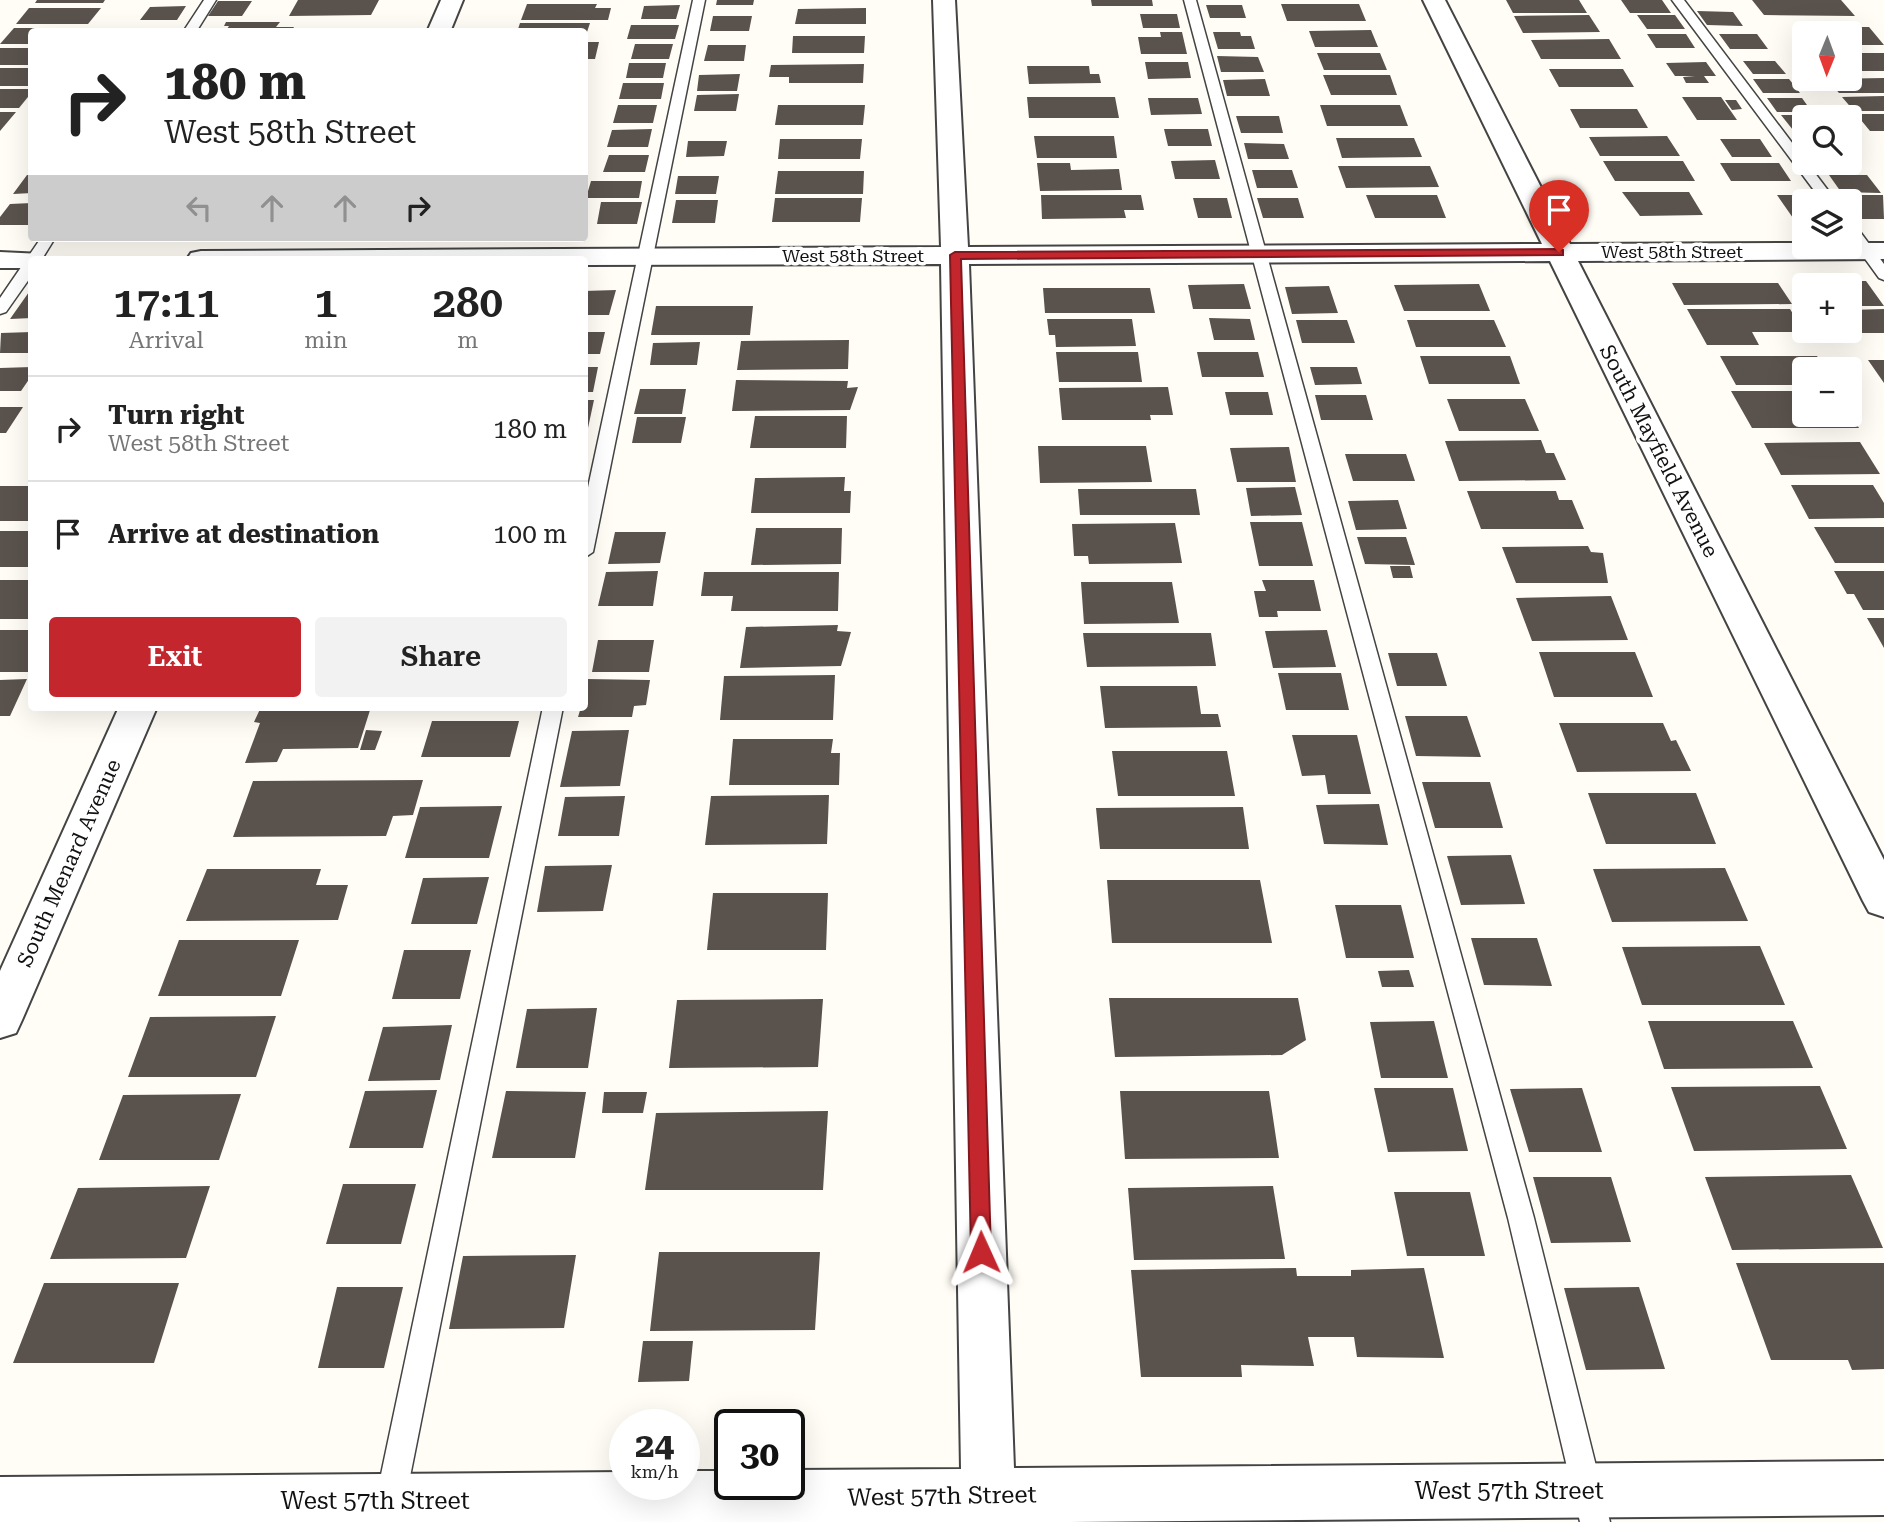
<!DOCTYPE html>
<html lang="en">
<head>
<meta charset="utf-8">
<style>
  body { margin:0; font-family:"Roboto Serif",serif; background:#f2f2f2; color:#222; height:100vh; display:flex; flex-direction:column; font-size:26px; white-space:nowrap }
  * { box-sizing:border-box; margin:0 }
  p { font-size:23px; color:#767676 }
  .icon { flex:none; width:38px; height:38px; fill:none; stroke:currentColor; stroke-width:2; stroke-linecap:round; stroke-linejoin:round }
  .map { position:relative; flex:1; overflow:hidden }
  .panel { position:absolute; left:28px; top:256px; width:560px; height:455px; display:flex; flex-direction:column; background:#fff; border-radius:7px; box-shadow:0 7px 28px #0002 }
  .panel>* { flex:none }
  .hud { position:absolute; left:28px; top:28px; width:560px; height:214px; border-radius:7px; box-shadow:0 7px 28px #0002; background:#fff; color:#222; overflow:hidden }
  .needle { width:46px; rotate:181deg }
  .fabs { position:absolute; left:1792px; top:21px; display:grid; gap:14px }
  .fabs a { display:grid; place-items:center; width:70px; height:70px; border-radius:7px; background:#fff; box-shadow:0 7px 28px #0002; font-size:35px }
  .speed { position:absolute; left:609px; top:1409px; display:flex; gap:14px; font-size:35px; font-weight:700; text-align:center }
  .speed>* { display:grid; place-content:center; width:91px; height:91px; border-radius:50%; background:#fff; box-shadow:0 7px 28px #0002; line-height:1 }
  .speed small { font-size:18px; font-weight:400 }
  .speed .limit { border:4px solid #111; border-radius:10px; background:#fff; color:#111 }
  .pin { position:absolute; display:grid; place-items:center; width:60px; height:60px; color:#fff; margin:-72px -30px; border-radius:50% 50% 50% 0; rotate:-45deg; box-shadow:0 0 7px #0007 }
  .pin .icon { rotate:45deg }
  .me { position:absolute; width:77px; margin:-38px; rotate:359deg; stroke-linejoin:round; filter:drop-shadow(0 0 5px #0008) }
  .turn { display:flex; align-items:center; gap:24px; height:147px; padding:0 21px; font-size:32px }
  .turn .icon { width:91px; height:91px; stroke-width:2.5 }
  .turn b { display:block; font-size:49px; line-height:60px }
  .lanes { display:flex; align-items:center; height:66px; padding:0 21px; background:#0003; justify-content:center; gap:35px; direction:ltr }
  .lanes .off { opacity:.35 }
  .eta { display:flex; justify-content:space-evenly; align-items:center; height:119px; text-align:center }
  .eta b { font-size:42px; font-weight:600; line-height:49px }
  .cta { display:flex; gap:14px; margin-top:auto; padding:14px 21px }
  .cta a { flex:1; height:80px; border-radius:7px; background:#c4262e; color:#fff; font-size:28px; font-weight:600; line-height:80px; text-align:center }
  .cta a+a { background:#f2f2f2; color:#222 }
  ul { padding:0; list-style:none }
  li { display:flex; align-items:center; gap:21px; height:105px; padding:0 21px; border-top:2px solid #e0e0e0 }
  li div { flex:1 }
  li b { display:block; font-size:26px }
  li em { font-style:normal }
  .map>svg:first-child { display:block }
</style>
</head>
<body>
<div class="map">
<svg width="1884" height="1522" viewBox="0 0 1884 1522">
  <rect width="100%" height="100%" fill="#fffdf5"/>
  <!-- building -->
  <path fill="#5a524d" d="M37,0h68l-2,3h-68z
    M298,0h81l-8,15 -82,1z
    M717,0h37l-1,5h-37z
    M1091,0h61l1,6h-61z
    M1506,0h73l8,13h-74z
    M1621,0h41l9,13h-41z
    M1752,0h89l14,16 -91,-1z
    M218,1h34l-10,15h-34z
    M527,4h70l-2,4h16l-3,12h-87z
    M1281,4h78l7,17h-79z
    M680,5l-4,14h-35l3,-13z
    M1206,5h36l4,13h-36z
    M186,6l-9,14h-37l10,-13z
    M29,8h72l-13,16h-72z
    M866,8v16h-71l3,-15z
    M1697,11l36,1 10,14 -36,-1z
    M1140,14h37l3,14h-37z
    M1589,15l11,17 -77,1 -9,-17z
    M1637,15h38l10,14h-38z
    M713,16h39l-3,15h-39z
    M226,22h54l-4,5h18l-3,5h-66l4,-6h-5z
    M520,23h70l-5,15 -1,-6h-67z
    M631,25h48l-4,14h-48z
    M1797,27h72l15,18h-34v-12l-46,3z
    M14,28h71l-3,4h-50v12h-32z
    M132,28h35l-3,4h-34z
    M1371,30l7,17h-63l-6,-16z
    M1160,32h22l5,22h-46l-3,-17h23z
    M1213,32h27l1,4h10l4,13h-37z
    M1647,34h39l9,14h-39z
    M1719,34h38l11,15h-38z
    M793,36h72l-1,17h-72z
    M1609,39l12,20h-80l-10,-19z
    M584,42h15l-4,17h-11z
    M635,44h38l-4,15h-38z
    M708,45h38l-2,16h-40z
    M0,48h32v17h-32z
    M1317,53h63l7,17h-63z
    M1850,53h34v18h-34z
    M1217,56l41,1 6,15h-43z
    M1743,61h32l11,13h-33z
    M1145,62h43l3,16 -43,1z
    M1706,62l10,14h-12l5,7h-23l-3,-6 12,-1h-20l-9,-13z
    M629,63h37l-3,15h-37z
    M864,64l-1,19h-74v-6h-20l2,-12z
    M1027,66h62l1,8h9l2,9 -72,1z
    M0,68h32v18h-32z
    M1549,69h74l11,18h-75z
    M740,74l-3,17h-40l2,-16z
    M1323,75h67l7,20h-66z
    M1884,78v15h-45l-12,-14z
    M1265,79l5,17h-43l-4,-16z
    M1753,79h36l11,14h-37z
    M623,83h41l-3,16h-42z
    M0,89h32v3l-13,16h-19z
    M739,94l-3,17h-42l3,-16z
    M1884,96v15h-30l-12,-14z
    M1027,97h88l4,21h-90z
    M1682,97h39l16,23h-40z
    M1148,98h50l4,16 -51,1z
    M1767,98h35l10,14h-35z
    M1725,100h11l6,9 -10,1z
    M618,105h39l-4,18h-40z
    M778,105h87l-2,20h-88z
    M1320,105h80l8,21h-81z
    M1570,109h67l11,19h-68z
    M0,112h16l-16,19z
    M1856,114h28v17h-14z
    M1781,115h41l2,2h-20v13h-11z
    M1236,116h43l4,17h-42z
    M652,129l-4,18h-41l5,-17z
    M1164,129h44l4,17h-44z
    M1034,136h80l3,22h-80z
    M1667,136l13,20h-80l-11,-19z
    M1336,138h78l8,19 -80,1z
    M780,139h82l-2,20h-82z
    M1720,139h40l12,18h-40z
    M688,141h39l-3,15 -38,1z
    M1244,143l40,1 5,15h-41z
    M609,155h40l-4,17h-42z
    M1215,160l5,19h-45l-4,-18z
    M1603,161h80l12,20h-80z
    M1037,163h33l1,7 48,-1 3,21 -82,1z
    M1720,163h59l12,18h-60z
    M1338,166h92l9,21 -93,1z
    M1252,170h40l6,18h-41z
    M778,171h86l-1,23h-88z
    M27,175h5v18l-19,1z
    M1829,175h38l14,18 -40,-1z
    M678,176h41l-3,18h-41z
    M591,181h51l-3,17h-53z
    M1622,192h67l14,23 -63,1z
    M1041,195h100l3,15h-20l2,8 -84,1z
    M1366,195h71l9,23h-71z
    M1777,195h26l4,6h-3v17h-11z
    M1840,195h43l1,24h-28l-6,-10v-8h-6z
    M775,198h87l-2,24h-88z
    M1193,198h34l5,20h-34z
    M1257,198h41l6,20h-41z
    M676,200h42l-3,23h-43z
    M601,202h41l-5,22h-40z
    M32,203v22h-32v-8l10,-13z
    M1820,281h46l18,25h-34v-21h-27z
    M1672,283h106l14,21 -108,1z
    M1244,284l7,25h-58l-5,-24z
    M1479,284l11,27h-86l-10,-26z
    M1329,286l9,27 -46,1 -7,-27z
    M1043,288h107l5,25h-110z
    M616,290l-7,25h-25v-24z
    M29,292h3v26l-22,1z
    M656,306h97l-3,29h-99z
    M1687,309h103l14,23h-52l7,13h-52z
    M1884,309v24h-34v-23z
    M1209,318l41,1 5,21h-41z
    M1047,319h85l4,27 -80,1 -1,-12h-6z
    M1296,320h51l8,23h-53z
    M1407,320h87l12,27h-90z
    M32,332v21h-32l1,-20z
    M584,332h21l-5,22h-16z
    M849,340l-1,29 -111,1 4,-29z
    M700,342l-3,23h-47l3,-22z
    M1056,352h82l4,30h-83z
    M1197,352h61l6,25h-62z
    M1420,356h90l10,28h-91z
    M1720,356h97l8,13h-21v16h-68z
    M1868,360h16v23z
    M32,367v8l-11,16h-21v-23z
    M584,367h14l-5,25h-9z
    M1310,367h47l5,17 -47,1z
    M736,380l112,1 -1,7 11,-1 -8,23 -118,1z
    M1168,387l5,28h-23l1,5h-89l-3,-32z
    M640,389h46l-4,25h-48z
    M1731,391h73v24h47l8,13h-107z
    M1225,392h43l5,23h-43z
    M1315,395h51l7,25h-52z
    M1447,399h78l14,32h-80z
    M584,400h10l-6,28h-4z
    M0,407h23l-17,26h-6z
    M755,416h92l-1,32h-96z
    M637,417h49l-5,26h-49z
    M1541,440l5,13h8l12,27 -107,1 -14,-40z
    M1860,442l20,32 -99,1 -17,-32z
    M1038,446h108l6,36 -112,1z
    M1289,447l7,35h-59l-7,-34z
    M1345,454h61l9,27h-62z
    M845,477l-1,14h7l-1,22h-99l4,-35z
    M1791,485h82l11,18v15l-75,1z
    M0,486h32v35h-32z
    M1295,487l7,28 -51,1 -5,-28z
    M1078,489h118l4,26h-120z
    M1467,491h89l3,9h13l12,29h-103z
    M1398,500l9,29 -51,1 -8,-29z
    M1250,522h52l11,44h-54z
    M1175,523l7,40 -93,1 -1,-8h-14l-2,-32z
    M1814,527h70v36h-49z
    M756,528h86l-1,36 -90,1z
    M0,531h32v36h-32z
    M615,532h51l-6,31 -52,1z
    M1357,537h49l9,28 -50,-1z
    M1588,546l3,6 12,1 5,30h-92l-14,-36z
    M1390,566h20l3,12h-20z
    M658,571l-5,35h-55l8,-34z
    M1834,571h50v39h-21l-9,-16h-7z
    M704,572h135l-1,39h-107l2,-15h-32z
    M0,580h32v39h-32z
    M1262,580h52l7,31h-44l1,6h-19l-5,-26h12z
    M1081,582h91l7,41 -95,1z
    M1611,596l17,44 -96,1 -16,-43z
    M1867,618h17v30z
    M838,625l-1,6 14,1 -10,34 -101,2 6,-41z
    M0,630h32l-3,42h-29z
    M1327,630l9,37 -63,1 -8,-37z
    M1083,633h128l5,33 -129,1z
    M598,640h56l-5,32h-57z
    M1539,652h96l18,45h-99z
    M1388,653h49l10,33h-50z
    M1278,673h63l8,37h-63z
    M835,675l-2,45h-113l4,-44z
    M27,679l-17,37h-10v-36z
    M586,679l64,1 -4,25 -12,1 -2,11h-54l3,-10h3z
    M1100,686h97l4,28h17l3,13 -116,1z
    M261,707h110l-13,41 -75,1 -6,13 -32,1 15,-40 -6,-1z
    M1405,716h62l14,41 -65,-1z
    M432,721h87l-9,36h-89z
    M1559,723h104l8,18 5,-1 15,31 -114,1z
    M366,730l16,1 -7,19h-15z
    M629,730l-9,56 -60,1 12,-56z
    M1292,735h65l14,59h-43l-3,-19 -23,1z
    M733,739h100l-2,14h9l-1,32h-110z
    M1112,751h115l8,45h-117z
    M423,780l-10,35 -20,1 -7,20 -153,1 20,-56z
    M1422,782h68l13,46h-68z
    M1588,793h108l20,51h-110z
    M829,795l-2,49 -122,1 6,-49z
    M625,796l-6,40h-61l7,-39z
    M1379,804l9,41 -64,-1 -8,-39z
    M502,806l-13,52h-84l15,-51z
    M1243,807l6,42h-149l-4,-41z
    M1511,855l14,49 -64,1 -14,-49z
    M612,865l-9,46 -66,1 8,-46z
    M1725,868l23,53 -136,1 -19,-53z
    M207,869h114l-5,16h32l-10,35 -152,1z
    M489,877l-12,47h-66l12,-46z
    M1107,880h153l12,63h-160z
    M713,893h115l-2,57h-119z
    M1335,905h66l13,53h-68z
    M1471,938h66l15,48 -68,-1z
    M179,940h120l-18,56h-123z
    M1760,946l25,59h-143l-20,-58z
    M404,950h67l-11,49h-68z
    M1409,970l5,17h-32l-4,-16z
    M1109,998h189l8,42 -24,15 -167,2z
    M823,999l-5,68 -149,1 8,-68z
    M597,1008l-9,60h-72l11,-59z
    M276,1016l-20,61h-128l22,-60z
    M1434,1021l14,57h-67l-11,-56z
    M1648,1021h145l20,47 -149,1z
    M452,1025l-12,55 -72,1 15,-54z
    M1820,1086l27,63 -153,2 -23,-64z
    M1374,1088h79l15,63 -80,1z
    M1582,1088l20,64h-73l-19,-63z
    M437,1090l-14,58h-74l16,-57z
    M506,1091l80,1 -11,66h-83z
    M1120,1091h149l10,67 -154,1z
    M604,1092h43l-4,21h-41z
    M241,1094l-22,66h-120l24,-65z
    M828,1111l-5,79h-178l11,-77z
    M1851,1175l32,73 -151,2 -27,-73z
    M1533,1177h78l20,65 -80,1z
    M343,1184h73l-15,60h-75z
    M210,1186l-24,72 -136,1 28,-71z
    M1273,1186l12,73 -151,1 -6,-72z
    M1394,1192h76l15,64h-78z
    M659,1252h161l-5,78 -165,1z
    M576,1255l-12,73 -115,1 14,-73z
    M1736,1263h148v106l-32,1 -4,-10h-77z
    M1296,1268l1,8h54v-6l73,-2 20,90 -87,-1 -3,-20h-46l6,29 -73,-1 1,12h-101l-10,-107z
    M44,1283h135l-25,80h-141z
    M337,1287h66l-19,81h-66z
    M1639,1287l26,82 -79,1 -22,-82z
    M643,1341h50l-4,40 -51,1z"/>
  <g fill="none" stroke-linecap="round" stroke-linejoin="round">
    <!-- lane casing -->
    <g stroke="#444" stroke-width="3">
      <path id="lane" d="M204,0h12l-20,32h-13z
        M693,0h12l-112,552 -9,6v-52z
        M1184,0h12l338,1218 76,304h-30l-72,-304z
        M1672,0h12l152,201h-14z
        M1850,224l5,1 29,39v16l-5,-2 -29,-40z
        M41,238h14l-13,21h-10v16l-26,37 -6,2v-16z
        M543,707h20l-162,815h-30z"/>
    </g>
    <!-- street casing -->
    <g stroke="#444" stroke-width="4">
      <path id="street" d="M441,0h22l-13,32h-23z
        M933,0h22l13,247 574,-3 -119,-244h22l125,244 234,-1v4h46v-4h34v16l-306,2 306,599v57l-15,-5 -6,-11 -313,-640 -581,3 45,1204 870,-7v54l-813,7h-1071v-45l625,-5v12h59v-13h46v13h59v-14l172,-1 -20,-1205 -357,1v-6h-397l4,-6 10,-2 740,-4z
        M0,252l42,2 3,5h-13v9h-32z
        M119,707h38l-135,313 -6,13 -16,5v-67z"/>
    </g>
    <!-- lane -->
    <use href="#lane" fill="#fff" fill-rule="evenodd"/>
    <!-- street -->
    <use href="#street" fill="#fff" fill-rule="evenodd"/>
  </g>
  <!-- route -->
  <path fill="#c4262e" stroke="#7f191e" stroke-width="2" d="M1559,249l4,1v5l-602,4 30,993 -3,7 -7,3 -7,-3 -3,-7 -21,-997 5,-3z"/>
  <g text-anchor="middle" stroke-width="7" stroke-linejoin="round" paint-order="stroke">
    <!-- far-street labels -->
    <g font-size="18" fill="#111" stroke="#fff">
      <text x="1672" y="258">West 58th Street</text>
      <text x="853" y="262">West 58th Street</text>
    </g>
    <!-- street labels -->
    <g font-size="21" fill="#111" stroke="#fff">
      <text transform="translate(1659 451) rotate(63)" y="7">South Mayfield Avenue</text>
      <text transform="translate(69 863) rotate(-66)" y="7">South Menard Avenue</text>
    </g>
    <!-- near-street labels -->
    <g font-size="24" fill="#111" stroke="#fff">
      <text x="1509" y="1499">West 57th Street</text>
      <text transform="translate(942 1496) rotate(-1)" y="8">West 57th Street</text>
      <text x="375" y="1509">West 57th Street</text>
    </g>
  </g>
</svg>
<div class="fabs">
<a><svg class="needle" viewBox="-14 -14 28 28"><path d="M0-13l5 13h-10z" fill="#e53935"/><path d="M0 13l5-13h-10z" fill="#767676"/></svg></a>
<a><svg class="icon" aria-label="search" viewBox="0 0 24 24"><circle cx="10" cy="10" r="6"/><path d="M15 15l6 6"/></svg></a>
<a><svg class="icon" aria-label="layers" viewBox="0 0 24 24"><path d="M12 4l9 5-9 5-9-5zM3 14l9 5 9-5"/></svg></a>
<a>+</a>
<a>−</a>
</div>
<div class="speed"><div>24<small>km/h</small></div><div class="limit">30</div></div>
<div class="pin" style="left:1559px;top:252px;background:#d93025"><svg class="icon" aria-label="arrive" viewBox="0 0 24 24"><path d="M6 21V4h12l-3 4 3 4H6"/></svg></div>
<svg class="me" style="left:981px;top:1252px" viewBox="-20 -20 40 40"><path d="M0-17L14 15 0 8-14 15z" fill="#c4262e" stroke="#fff" stroke-width="4"/></svg>
<div class="hud">
<div class="turn"><svg class="icon" aria-label="right" viewBox="0 0 24 24"><path d="M7 20v-9h11M14 6l5 5-5 5"/></svg><div><b>180 m</b>West 58th Street</div></div>
<div class="lanes"><svg class="icon off" aria-label="left" viewBox="0 0 24 24"><path d="M17 20v-9H6M10 6l-5 5 5 5"/></svg><svg class="icon off" aria-label="ahead" viewBox="0 0 24 24"><path d="M12 20V5M6 11l6-6 6 6"/></svg><svg class="icon off" aria-label="ahead" viewBox="0 0 24 24"><path d="M12 20V5M6 11l6-6 6 6"/></svg><svg class="icon" aria-label="right" viewBox="0 0 24 24"><path d="M7 20v-9h11M14 6l5 5-5 5"/></svg></div>
</div>
<section class="panel">
<div class="eta">
<div><b>17:11</b><p>Arrival</p></div>
<div><b>1</b><p>min</p></div>
<div><b>280</b><p>m</p></div>
</div>
<ul>
<li><svg class="icon" aria-label="right" viewBox="0 0 24 24"><path d="M7 20v-9h11M14 6l5 5-5 5"/></svg><div><b>Turn right</b><p>West 58th Street</p></div><em>180 m</em></li>
<li><svg class="icon" aria-label="arrive" viewBox="0 0 24 24"><path d="M6 21V4h12l-3 4 3 4H6"/></svg><div><b>Arrive at destination</b></div><em>100 m</em></li>
</ul>
<div class="cta"><a>Exit</a><a>Share</a></div>
</section>
</div>
</body>
</html>
